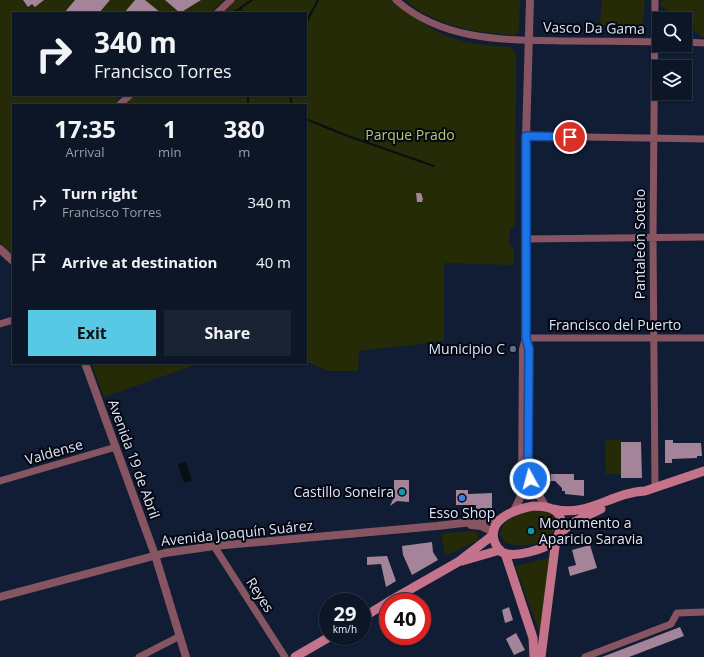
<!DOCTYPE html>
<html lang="en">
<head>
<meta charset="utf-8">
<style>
  body { margin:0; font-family:"Open Sans",sans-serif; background:#1a2333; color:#f1f3f6; height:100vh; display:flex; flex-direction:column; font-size:15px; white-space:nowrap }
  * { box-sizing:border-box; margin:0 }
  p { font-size:13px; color:#9a9fa7 }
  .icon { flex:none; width:22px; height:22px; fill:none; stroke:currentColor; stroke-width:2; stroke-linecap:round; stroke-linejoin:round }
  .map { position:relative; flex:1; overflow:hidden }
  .drawer { position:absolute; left:12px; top:104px; width:295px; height:260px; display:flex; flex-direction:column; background:#0c1627; border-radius:0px; box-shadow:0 1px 3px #0004,0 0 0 1px #2c3544 }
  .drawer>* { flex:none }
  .guide { position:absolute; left:12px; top:12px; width:295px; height:84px; border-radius:0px; box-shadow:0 1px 3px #0004,0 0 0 1px #2c3544; background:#0c1627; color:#f1f3f6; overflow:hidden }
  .buttons { position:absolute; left:652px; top:12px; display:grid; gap:8px }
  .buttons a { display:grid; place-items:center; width:40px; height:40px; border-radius:0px; background:#0c1627; box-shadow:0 1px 3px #0004,0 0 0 1px #2c3544; font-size:20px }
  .speed { position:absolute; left:319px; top:593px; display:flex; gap:8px; font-size:20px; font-weight:700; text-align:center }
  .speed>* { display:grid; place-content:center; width:52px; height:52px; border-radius:50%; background:#0c1627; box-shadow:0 1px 3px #0004,0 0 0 1px #2c3544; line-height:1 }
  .speed small { font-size:10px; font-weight:400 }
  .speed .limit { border:6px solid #d22; background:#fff; color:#111 }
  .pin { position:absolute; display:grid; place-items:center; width:34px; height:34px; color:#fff; margin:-17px; border:2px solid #fff; border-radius:50%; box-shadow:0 1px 4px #0007 }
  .me { position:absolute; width:44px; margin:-22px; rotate:353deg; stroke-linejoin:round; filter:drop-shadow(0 0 3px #0008) }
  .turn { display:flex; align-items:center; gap:14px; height:84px; padding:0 16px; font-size:18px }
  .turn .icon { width:52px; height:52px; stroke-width:2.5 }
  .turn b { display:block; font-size:28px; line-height:34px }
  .eta { display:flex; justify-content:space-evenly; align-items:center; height:68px; text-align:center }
  .eta b { font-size:24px; font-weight:700; line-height:28px }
  .button { display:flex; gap:8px; margin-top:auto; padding:8px 16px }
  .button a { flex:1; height:46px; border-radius:0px; background:#58c9e4; color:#111; font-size:16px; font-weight:700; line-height:46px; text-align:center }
  .button a+a { background:#1a2333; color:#f1f3f6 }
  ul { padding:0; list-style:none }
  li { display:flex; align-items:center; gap:12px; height:60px; padding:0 16px }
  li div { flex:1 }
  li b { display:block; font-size:15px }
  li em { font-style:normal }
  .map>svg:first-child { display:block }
</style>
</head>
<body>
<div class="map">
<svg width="704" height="657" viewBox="0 0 704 657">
  <rect width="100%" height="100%" fill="#101d34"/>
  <!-- green -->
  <path fill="#252b06" d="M0,0h224l-14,13h-197v82h109l-10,10h-99v149l-13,-11z
    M236,0h156c15,13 42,32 61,38 18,7 39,8 58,9l5,6 -1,173 -5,4 -1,15 5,4v16l-70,-2v78l-85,10 -1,20h-30l-22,-10v-256h-183l11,-10h172v-82h-83z
    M405,0h115l-1,30 -4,5c-39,-2 -80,-9 -110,-35z
    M602,0h43l-3,29 -42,-4z
    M663,0h41v38l-19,-14v-5h-7l-18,-14z
    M91,363h110l-97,34z
    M605,440h16v34h-15z
    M539,510l14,3c17,26 -32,39 -48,29l-5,-8c3,-18 24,-23 39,-24z
    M473,531l6,3 -2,7 -32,15 -4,-23z
    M549,558l2,5 -8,43 -1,28h-2l-25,-68z"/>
  <!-- water -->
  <path fill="#051111" d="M186,462l6,19 -8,2 -6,-19z"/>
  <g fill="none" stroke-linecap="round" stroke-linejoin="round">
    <!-- stream -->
    <path stroke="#051111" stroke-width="2" d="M241,8l1,5
      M233,13l19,-13
      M306,23l12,-23
      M248,95v10
      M290,95l2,10
      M306,119l39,16 89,31"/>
  </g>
  <!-- building -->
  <path fill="#a38499" d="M23,0h21l-9,7 -3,-3 -4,3z
    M75,0h35l-11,13h-35z
    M135,0h10l16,13h-37z
    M165,0h36l-21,13z
    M416,193h5l2,6 -1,3h-5z
    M665,440h8v3h28l1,13h-5v2l-25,1v4h-7z
    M621,442h20l1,36h-21z
    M551,474h23v6h10v16l-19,-2v-3h-3v-3l-7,-7h-4z
    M394,480h15v22l-12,-1 -7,5 4,-9z
    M456,490h12v4l24,-1v15l-16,1v-4h-20z
    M432,542l1,10 5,8 -26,15 -9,-20 -1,-9z
    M590,545l7,23 -27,8 -2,-9 8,-2 -4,-15z
    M387,556l9,25 -10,6 -5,-23 -14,1v-8z
    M509,607l4,13 -8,3 -3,-13z
    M680,627l4,9 -55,21h-27z
    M516,633l9,17 -11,5 -8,-16z"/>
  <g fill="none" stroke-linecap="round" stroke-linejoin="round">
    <!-- minor -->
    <path stroke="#875462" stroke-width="7" d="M396,0c46,41 108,40 165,41 33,0 65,0 98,1
      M655,0l-2,237 2,251
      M217,13l14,-13
      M685,42l19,1
      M119,105l11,-10
      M526,136l178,3
      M526,239l178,-2
      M0,324l13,-4
      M526,338h178
      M0,481l116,-34
      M214,546l71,111
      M139,657l41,-21
      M585,657l86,-33 6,-11 27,-1"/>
    <!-- tertiary -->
    <path stroke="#875462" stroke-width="8" d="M0,249l13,12
      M85,363l70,192 31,102
      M528,453l2,26 15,27
      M514,511l6,-13 2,-9 1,-140 3,-11v-202l4,-136
      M471,525l10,1 12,6
      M0,597l165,-44 49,-7 223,-20 52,-6h11"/>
    <!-- secondary -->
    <path stroke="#c4738a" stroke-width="9" d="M533,506c13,0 30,2 28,20 -1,4 -3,11 -6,14 -9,9 -43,20 -55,11 -2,-3 -5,-7 -6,-11 -6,-22 23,-31 39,-34z
      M554,509c32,9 59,-17 91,-18l59,-20
      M559,534l13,-11 29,-14
      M505,553l28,85 1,19
      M462,561l38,-11
      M388,602l70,-40 35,-27
      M362,618l26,-16
      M295,657l36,-21
      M541,657l15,-118"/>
  </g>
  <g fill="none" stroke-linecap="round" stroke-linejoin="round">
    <!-- route casing -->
    <g stroke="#114b97" stroke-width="10">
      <path id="route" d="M530,479l-2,-17 1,-113 -3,-11v-202l44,1"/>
    </g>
    <!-- route -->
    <use href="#route" stroke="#1a73e8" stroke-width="7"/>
  </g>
  <!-- markers -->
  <circle fill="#5c6f8a" stroke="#040711" stroke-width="1.5" cx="513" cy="349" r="4"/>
  <g fill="#0f9aa8" stroke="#040711" stroke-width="1.5">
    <circle cx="402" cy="492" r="4"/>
    <circle cx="531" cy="531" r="4"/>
  </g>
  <circle fill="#3f7fe0" stroke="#040711" stroke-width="1.5" cx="462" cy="498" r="4"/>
  <g text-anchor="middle" stroke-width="4" stroke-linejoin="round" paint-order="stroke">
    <!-- street labels -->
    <g font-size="14" fill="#dce5f5" stroke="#040711">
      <text transform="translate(594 28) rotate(1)" y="5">Vasco Da Gama</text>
      <text transform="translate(640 244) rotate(-90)" y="5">Pantaleón Sotelo</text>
      <text x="615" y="330">Francisco del Puerto</text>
      <text transform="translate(54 452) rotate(-16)" y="5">Valdense</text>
      <text transform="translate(134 459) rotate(70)" y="5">Avenida 19 de Abril</text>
      <text transform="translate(237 533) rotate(-6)" y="5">Avenida Joaquín Suárez</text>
      <text transform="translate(260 595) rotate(57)" y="5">Reyes</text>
    </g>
    <!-- park labels -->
    <g font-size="14" fill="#b8cb68" stroke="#040711">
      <text x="410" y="140">Parque Prado</text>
    </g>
    <!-- poi labels -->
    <g font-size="14" fill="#dce5f5" stroke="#040711" text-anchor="end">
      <text x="505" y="354">Municipio C</text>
      <text x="394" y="497">Castillo Soneira</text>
      <text x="462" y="518" text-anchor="middle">Esso Shop</text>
      <text x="539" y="528" text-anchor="start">Monumento a<tspan x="539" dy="16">Aparicio Saravia</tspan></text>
    </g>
  </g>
</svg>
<div class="buttons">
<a><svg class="icon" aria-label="search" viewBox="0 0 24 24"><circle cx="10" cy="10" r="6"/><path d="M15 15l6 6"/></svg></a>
<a><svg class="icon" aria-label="layers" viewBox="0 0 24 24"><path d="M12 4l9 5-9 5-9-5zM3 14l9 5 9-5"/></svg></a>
</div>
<div class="speed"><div>29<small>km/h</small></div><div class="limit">40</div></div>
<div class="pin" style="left:570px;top:137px;background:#d93025"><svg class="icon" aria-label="arrive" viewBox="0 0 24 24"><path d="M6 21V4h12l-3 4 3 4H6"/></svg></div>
<svg class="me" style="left:530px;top:479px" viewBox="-20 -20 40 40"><circle r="17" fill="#1a73e8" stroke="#fff" stroke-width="3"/><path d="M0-11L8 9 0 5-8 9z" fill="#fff"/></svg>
<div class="guide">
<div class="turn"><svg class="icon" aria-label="right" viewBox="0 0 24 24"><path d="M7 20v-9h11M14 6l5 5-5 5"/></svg><div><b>340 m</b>Francisco Torres</div></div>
</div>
<section class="drawer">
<div class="eta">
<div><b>17:35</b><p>Arrival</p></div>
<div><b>1</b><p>min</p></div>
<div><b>380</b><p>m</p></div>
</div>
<ul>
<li><svg class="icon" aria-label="right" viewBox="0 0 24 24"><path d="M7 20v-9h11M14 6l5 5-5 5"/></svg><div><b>Turn right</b><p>Francisco Torres</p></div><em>340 m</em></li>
<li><svg class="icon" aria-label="arrive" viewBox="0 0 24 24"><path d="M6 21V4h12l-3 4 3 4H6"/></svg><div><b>Arrive at destination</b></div><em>40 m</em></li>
</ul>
<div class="button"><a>Exit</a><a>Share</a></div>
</section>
</div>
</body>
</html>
